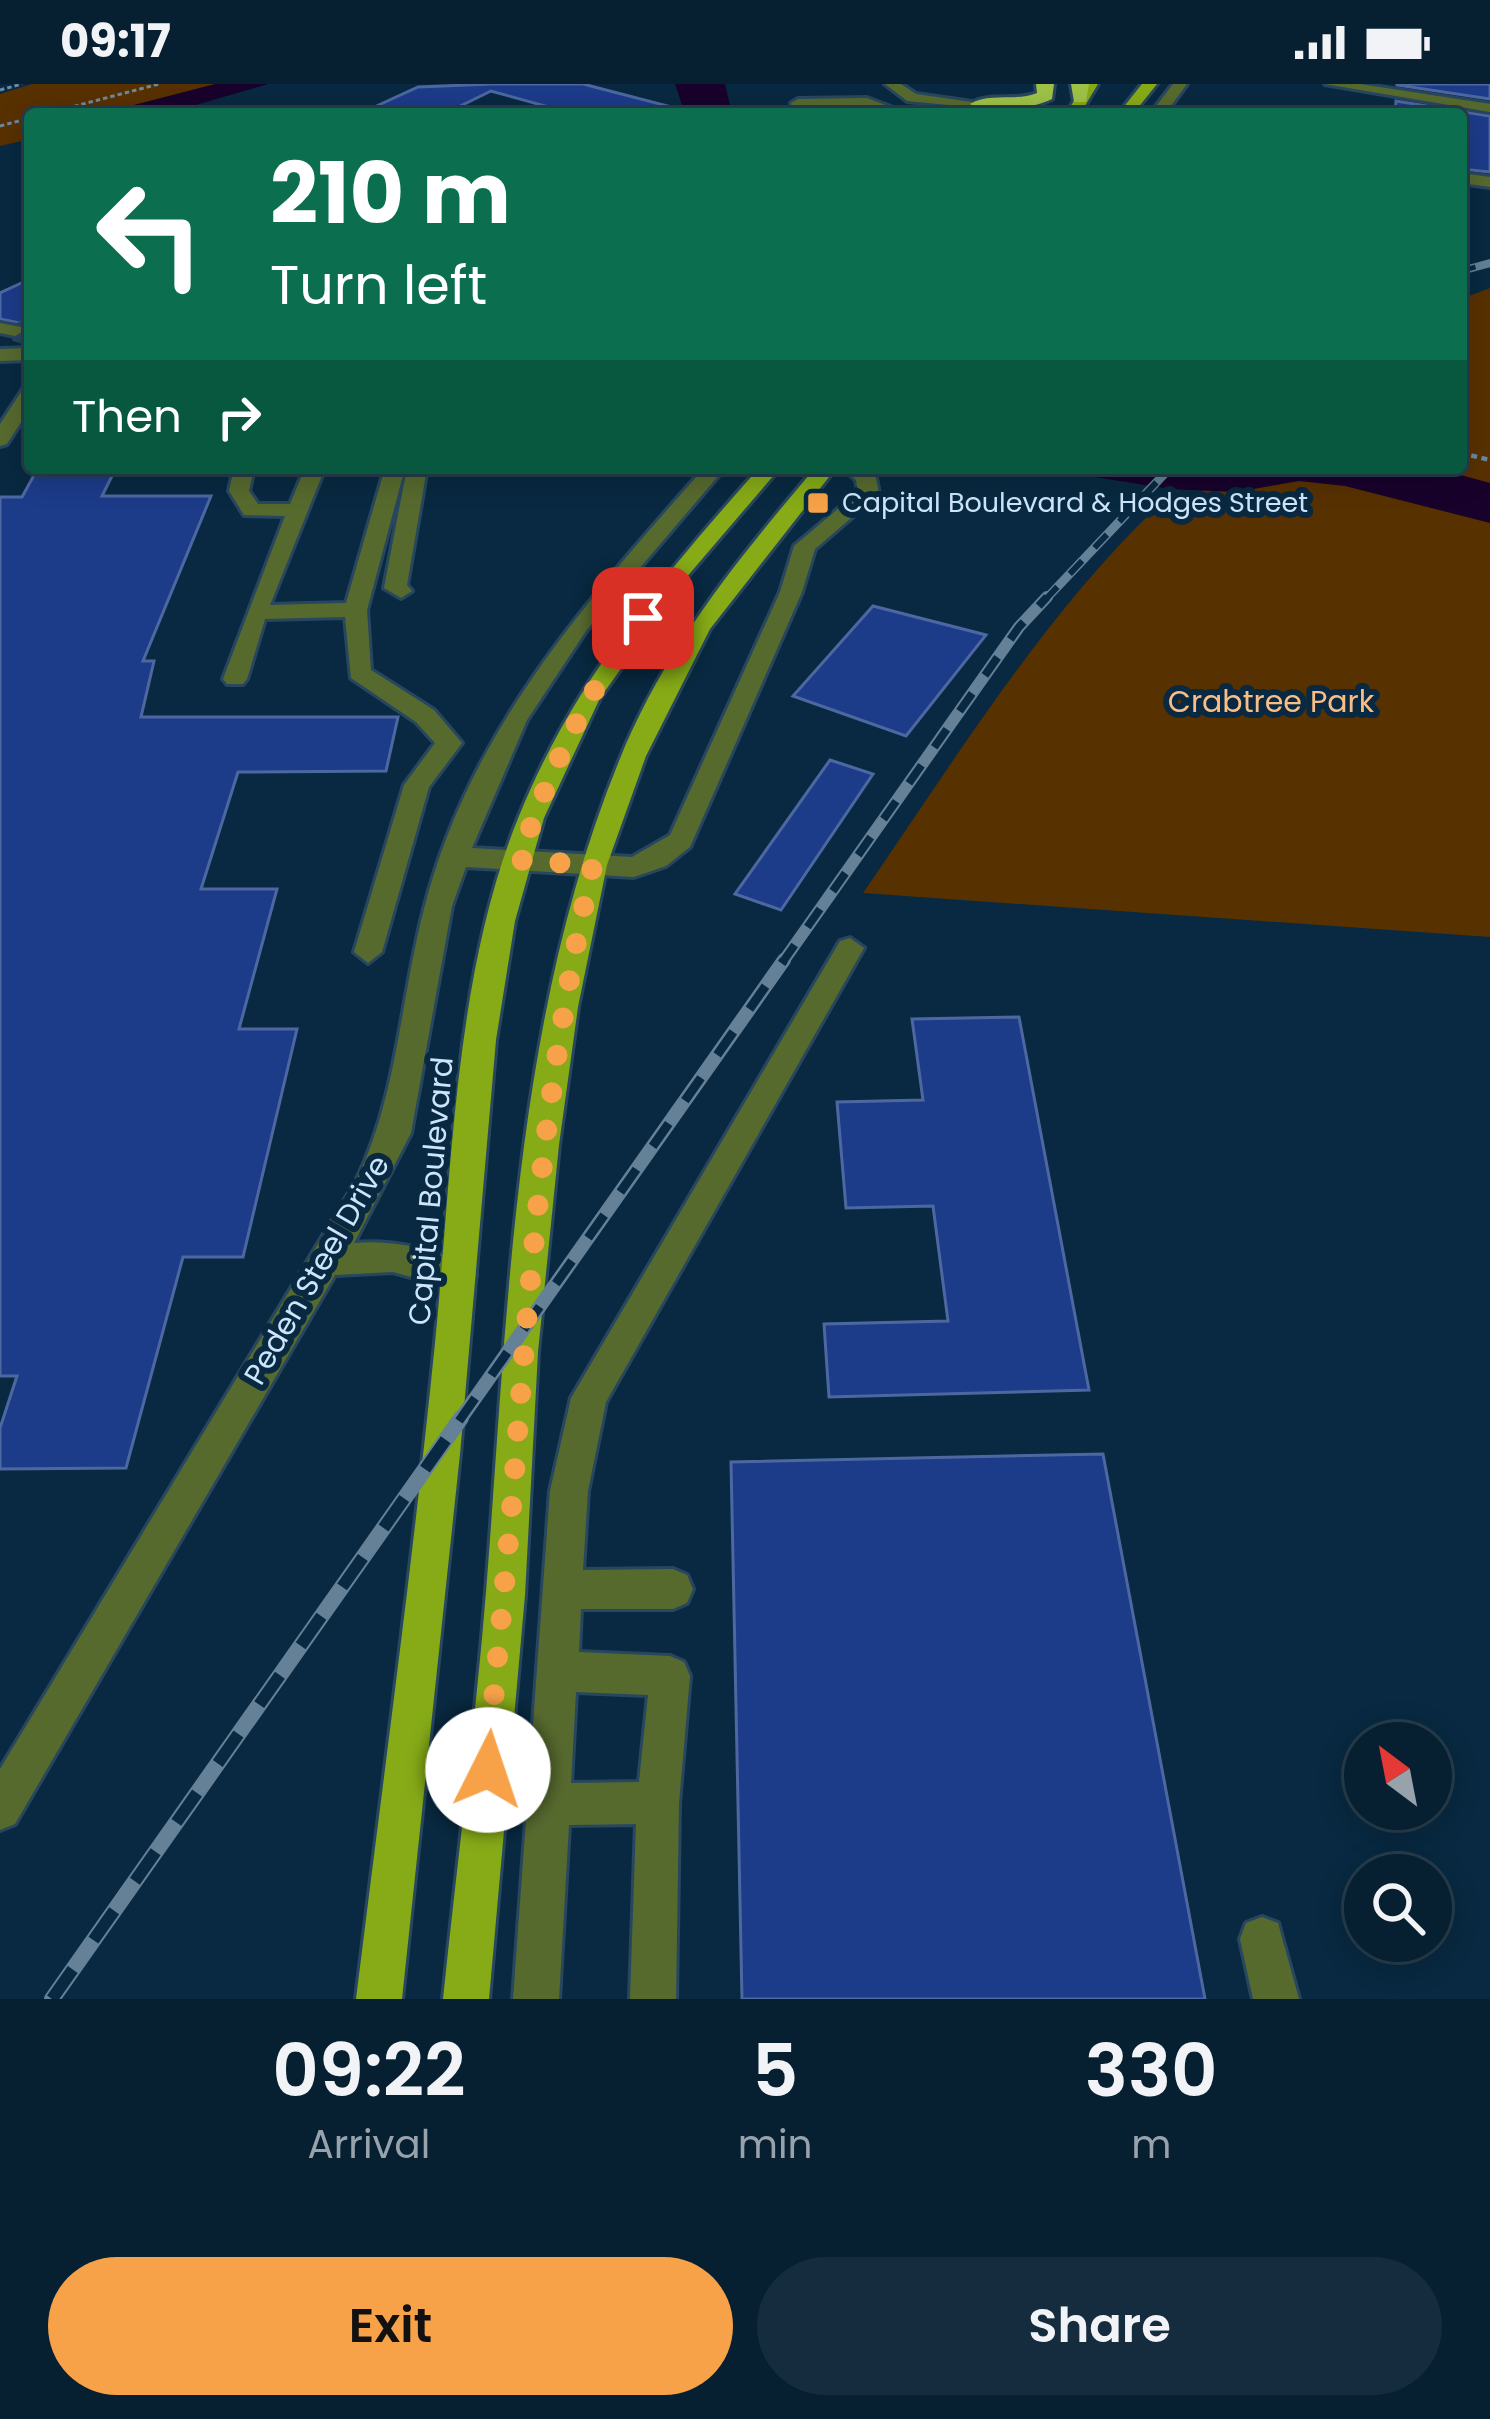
<!DOCTYPE html>
<html lang="en">
<head>
<meta charset="utf-8">
<style>
  body { margin:0; font-family:Poppins,sans-serif; background:#142c3d; color:#f1f3f6; height:100vh; display:flex; flex-direction:column; font-size:45px; white-space:nowrap }
  * { box-sizing:border-box; margin:0 }
  p { font-size:39px; color:#98a2ab }
  .icon { flex:none; width:66px; height:66px; fill:none; stroke:currentColor; stroke-width:2; stroke-linecap:round; stroke-linejoin:round }
  .map { position:relative; height:1915px; overflow:hidden }
  .side { display:flex; flex-direction:column; background:#061f31; flex:1 }
  .side>* { flex:none }
  .guide { position:absolute; left:24px; top:24px; width:1443px; height:366px; border-radius:12px; box-shadow:0 6px 30px #0003,0 0 0 3px #273d4d; background:#0b6e4f; color:#fff; overflow:hidden }
  .needle { width:78px; rotate:328deg }
  .tools { position:absolute; left:1344px; top:1638px; display:grid; gap:24px }
  .tools a { display:grid; place-items:center; width:108px; height:108px; border-radius:50%; background:#061f31; box-shadow:0 6px 30px #0003,0 0 0 3px #273d4d; font-size:60px }
  .pin { position:absolute; display:grid; place-items:center; width:102px; height:102px; color:#fff; margin:-51px; border-radius:24px; box-shadow:0 6px 18px #0006 }
  .me { position:absolute; width:132px; margin:-66px; rotate:4deg; stroke-linejoin:round; filter:drop-shadow(0 0 9px #0008) }
  .turn { display:flex; align-items:center; gap:42px; height:252px; padding:0 48px; font-size:54px }
  .turn .icon { width:156px; height:156px; stroke-width:2.5 }
  .turn b { display:block; font-size:84px; line-height:102px }
  .then { display:flex; align-items:center; height:114px; padding:0 48px; background:#0003; gap:24px; font-size:45px }
  .eta { display:flex; justify-content:space-evenly; align-items:center; height:204px; text-align:center }
  .eta b { font-size:72px; font-weight:600; line-height:84px }
  .primary-button { display:flex; gap:24px; margin-top:auto; padding:24px 48px }
  .primary-button a { flex:1; height:138px; border-radius:72px; background:#f7a248; color:#111; font-size:48px; font-weight:600; line-height:138px; text-align:center }
  .primary-button a+a { background:#142c3d; color:#f1f3f6 }
  .status { display:flex; justify-content:space-between; align-items:center; height:84px; padding:0 60px; background:#061f31; direction:ltr }
  .status svg { height:33px; fill:currentColor }
  .map>svg:first-child { display:block }
</style>
</head>
<body>
<div class="status"><b>09:17</b><svg viewBox="0 0 49 12"><path d="M0 12V9h3v3zM5 12V6h3v6zM10 12V3h3v9zM15 12V0h3v12zM26 1h20v11H26zM47 4h2v5h-2z"/></svg></div>
<div class="map">
<svg width="1490" height="1915" viewBox="0 0 1490 1915">
  <rect width="100%" height="100%" fill="#082941"/>
  <!-- green -->
  <path fill="#583100" d="M32,0h215l-113,30h-104v25l-30,7v-52z
    M1490,204v649l-627,-44c97,-140 185,-287 312,-403l21,7 30,-29h235v-169z"/>
  <!-- water -->
  <path fill="#18022c" d="M215,0h53l-103,30h-66z
    M675,0h50l7,30h-47z
    M1038,384h397l55,15v40l-145,-37 -46,-5 -63,11 -66,-3z"/>
  <!-- building -->
  <path fill="#1c3b89" stroke="#4d68a1" stroke-width="3" d="M492,0h91l85,22 -1,8h-93l-83,-23 -47,23h-85l59,-27z
    M1397,0h93v15l-93,-14z
    M1396,17l94,15v56l-29,-3v-55h-66z
    M30,195v63l-11,-3 9,-7 -3,-8 -25,-5v-26z
    M38,384h78l-14,28h109l-68,165h11l-13,56h257l-12,54 -148,1 -37,117h76l-38,140h58l-54,228h-60l-57,211 -126,1v-41l17,-52h-17v-879h22z
    M873,522l113,29 -80,101 -113,-40z
    M830,676l43,14 -92,136 -46,-16z
    M1019,933l70,373 -260,7 -5,-73 124,-3 -15,-115 -87,2 -9,-106 86,-2 -11,-81z
    M1103,1370l102,545h-463l-11,-537z"/>
  <g fill="none" stroke-linecap="round" stroke-linejoin="round">
    <!-- minor-tunnel -->
    <path stroke="#26455d" stroke-width="20" stroke-dasharray="20 10" stroke-linecap="butt" d="M15,247l15,5"/>
    <!-- minor casing -->
    <g stroke="#28475f" stroke-width="6">
      <path id="minor" d="M885,0h16l15,10 70,10 -7,4 -72,-7z
        M1173,0h14l-22,30h-15z
        M1325,0h35l130,20v8z
        M867,14l42,16h-21l-22,-8 -60,1v7h-14l-1,-11 7,-4z
        M1461,89l29,4v10l-29,-4z
        M0,239l21,4 3,4 -9,5 -15,-3z
        M30,264v12l-30,1v-12z
        M30,303v21l-23,36 -7,2v-22l23,-35z
        M234,384h20l-5,23 9,13h32l15,-36h20l-55,137 76,-2 39,-135h20l-38,142 4,60 63,40 28,33 -33,44 -47,165 -14,11 -14,-11 50,-167 31,-42 -19,-21 -65,-44 -6,-61 -80,2 -18,60 -4,5h-16l-4,-5 62,-163 -41,-1 -15,-24z
        M407,384h20l-20,117 5,6 -11,7 -17,-10z
        M704,384h21l-139,163 -59,89 -55,128 160,9 38,-22 110,-243 14,-46 64,-54 -2,-12 -13,-12h23l10,10 3,16 -64,55 -13,43 -112,255 -24,19 -32,11 -168,-10 -14,39 -41,227 -57,110c42,-4 78,7 117,22l5,10 -5,10 -12,5 -66,-18 -58,3 -320,549 -15,6v-61l356,-588c42,-87 44,-180 68,-272 45,-178 162,-307 280,-441z
        M850,854l14,10 -258,454 -18,89 -5,79 90,-1 14,6 6,14 -6,14 -14,6h-92l-2,43 91,4 14,6 6,14 -11,127 -3,196h-46l6,-175 -67,1 -10,174h-46l37,-508 21,-93 269,-457zM576,1608l72,3 -9,87 -68,1z
        M1262,1833l16,6 21,76h-46l-13,-60 6,-16z"/>
    </g>
    <!-- major casing -->
    <g stroke="#28475f" stroke-width="6">
      <path id="major" d="M1084,0h14l-18,30h-14z
        M1142,0h15l-24,30h-15z
        M759,384h21l-95,111 -85,119 -56,120 -29,103 -19,119 -36,414 -58,545h-46c27,-219 57,-437 79,-656 17,-170 19,-368 84,-527 54,-134 145,-241 240,-348z
        M815,384h21l-126,161 -64,127 -39,109 -29,142 -19,138 -21,207 -13,243 -36,404h-46c14,-136 32,-271 43,-407 22,-277 27,-571 133,-831 45,-112 119,-202 196,-293z"/>
    </g>
    <!-- highway casing -->
    <g stroke="#28475f" stroke-width="6">
      <path id="highway" d="M1036,0h18l-2,15c-22,10 -61,18 -82,5 19,-12 46,-2 67,-11z
        M1071,0h18l-3,18h-12z"/>
    </g>
    <!-- path-far1 -->
    <path stroke="#6d89a0" stroke-width="3" stroke-dasharray="4.5 3" stroke-linecap="butt" d="M0,6l22,-6
      M45,30l114,-30
      M0,42l30,-8"/>
    <!-- path -->
    <path stroke="#6d89a0" stroke-width="4.5" stroke-dasharray="6 4.5" stroke-linecap="butt" d="M1461,369l29,7"/>
    <!-- minor -->
    <use href="#minor" fill="#576a2e" fill-rule="evenodd"/>
    <!-- major -->
    <use href="#major" fill="#86ab17" fill-rule="evenodd"/>
    <!-- highway -->
    <use href="#highway" fill="#9ec246" fill-rule="evenodd"/>
    <!-- rail-far4 casing -->
    <g stroke="#648197" stroke-width="8">
      <path id="rail-far4" d="M1461,187l29,-8"/>
    </g>
    <!-- rail-far3 casing -->
    <g stroke="#648197" stroke-width="9">
      <path id="rail-far3" d="M1045,516l125,-132"/>
    </g>
    <!-- rail-far2 casing -->
    <g stroke="#648197" stroke-width="12">
      <path id="rail-far2" d="M782,879l237,-336 28,-30"/>
    </g>
    <!-- rail-far1 casing -->
    <g stroke="#648197" stroke-width="14">
      <path id="rail-far1" d="M459,1337l325,-461"/>
    </g>
    <!-- rail casing -->
    <g stroke="#648197" stroke-width="16">
      <path id="rail" d="M52,1915l409,-581"/>
    </g>
    <!-- rail-far4 -->
    <use href="#rail-far4" stroke="#082941" stroke-width="4.5" stroke-dasharray="15" stroke-linecap="butt"/>
    <!-- rail-far3 -->
    <use href="#rail-far3" stroke="#082941" stroke-width="6" stroke-dasharray="18" stroke-linecap="butt"/>
    <!-- rail-far2 -->
    <use href="#rail-far2" stroke="#082941" stroke-width="8" stroke-dasharray="22" stroke-linecap="butt"/>
    <!-- rail-far1 -->
    <use href="#rail-far1" stroke="#082941" stroke-width="9" stroke-dasharray="28" stroke-linecap="butt"/>
    <!-- rail -->
    <use href="#rail" stroke="#082941" stroke-width="12" stroke-dasharray="36" stroke-linecap="butt"/>
  </g>
  <g fill="none" stroke-linecap="round" stroke-linejoin="round">
    <!-- route -->
    <path stroke="#f7a248" stroke-width="21" stroke-dasharray="0 37.8" d="M488,1686c7,-97 18,-194 26,-291 16,-207 32,-412 79,-614l-74,-5c30,-88 67,-167 124,-242"/>
  </g>
  <!-- markers -->
  <rect fill="#f7a248" stroke="#082941" stroke-width="4.5" x="806" y="407" width="24" height="24" rx="6"/>
  <g text-anchor="middle" stroke-width="12" stroke-linejoin="round" paint-order="stroke">
    <!-- far-poi labels -->
    <g font-size="27" fill="#cde5fa" stroke="#082941" text-anchor="start">
      <text x="842" y="428">Capital Boulevard &amp; Hodges Street</text>
    </g>
    <!-- park labels -->
    <g font-size="30" fill="#f9be86" stroke="#082941">
      <text x="1271" y="628">Crabtree Park</text>
    </g>
    <!-- street labels -->
    <g font-size="30" fill="#cde5fa" stroke="#082941">
      <text transform="translate(431 1107) rotate(-85)" y="10">Capital Boulevard</text>
      <text transform="translate(317 1186) rotate(-60)" y="10">Peden Steel Drive</text>
    </g>
  </g>
</svg>
<div class="tools">
<a><svg class="needle" viewBox="-14 -14 28 28"><path d="M0-13l5 13h-10z" fill="#e53935"/><path d="M0 13l5-13h-10z" fill="#98a2ab"/></svg></a>
<a><svg class="icon" aria-label="search" viewBox="0 0 24 24"><circle cx="10" cy="10" r="6"/><path d="M15 15l6 6"/></svg></a>
</div>
<div class="pin" style="left:643px;top:534px;background:#d93025"><svg class="icon" aria-label="arrive" viewBox="0 0 24 24"><path d="M6 21V4h12l-3 4 3 4H6"/></svg></div>
<svg class="me" style="left:488px;top:1686px" viewBox="-20 -20 40 40"><circle r="19" fill="#fff"/><path d="M0-13L10 11 0 6-10 11z" fill="#f7a248"/></svg>
<div class="guide">
<div class="turn"><svg class="icon" aria-label="left" viewBox="0 0 24 24"><path d="M17 20v-9H6M10 6l-5 5 5 5"/></svg><div><b>210 m</b>Turn left</div></div>
<div class="then">Then<svg class="icon" aria-label="right" viewBox="0 0 24 24"><path d="M7 20v-9h11M14 6l5 5-5 5"/></svg></div>
</div>
</div>
<section class="side">
<div class="eta">
<div><b>09:22</b><p>Arrival</p></div>
<div><b>5</b><p>min</p></div>
<div><b>330</b><p>m</p></div>
</div>
<div class="primary-button"><a>Exit</a><a>Share</a></div>
</section>
</body>
</html>
